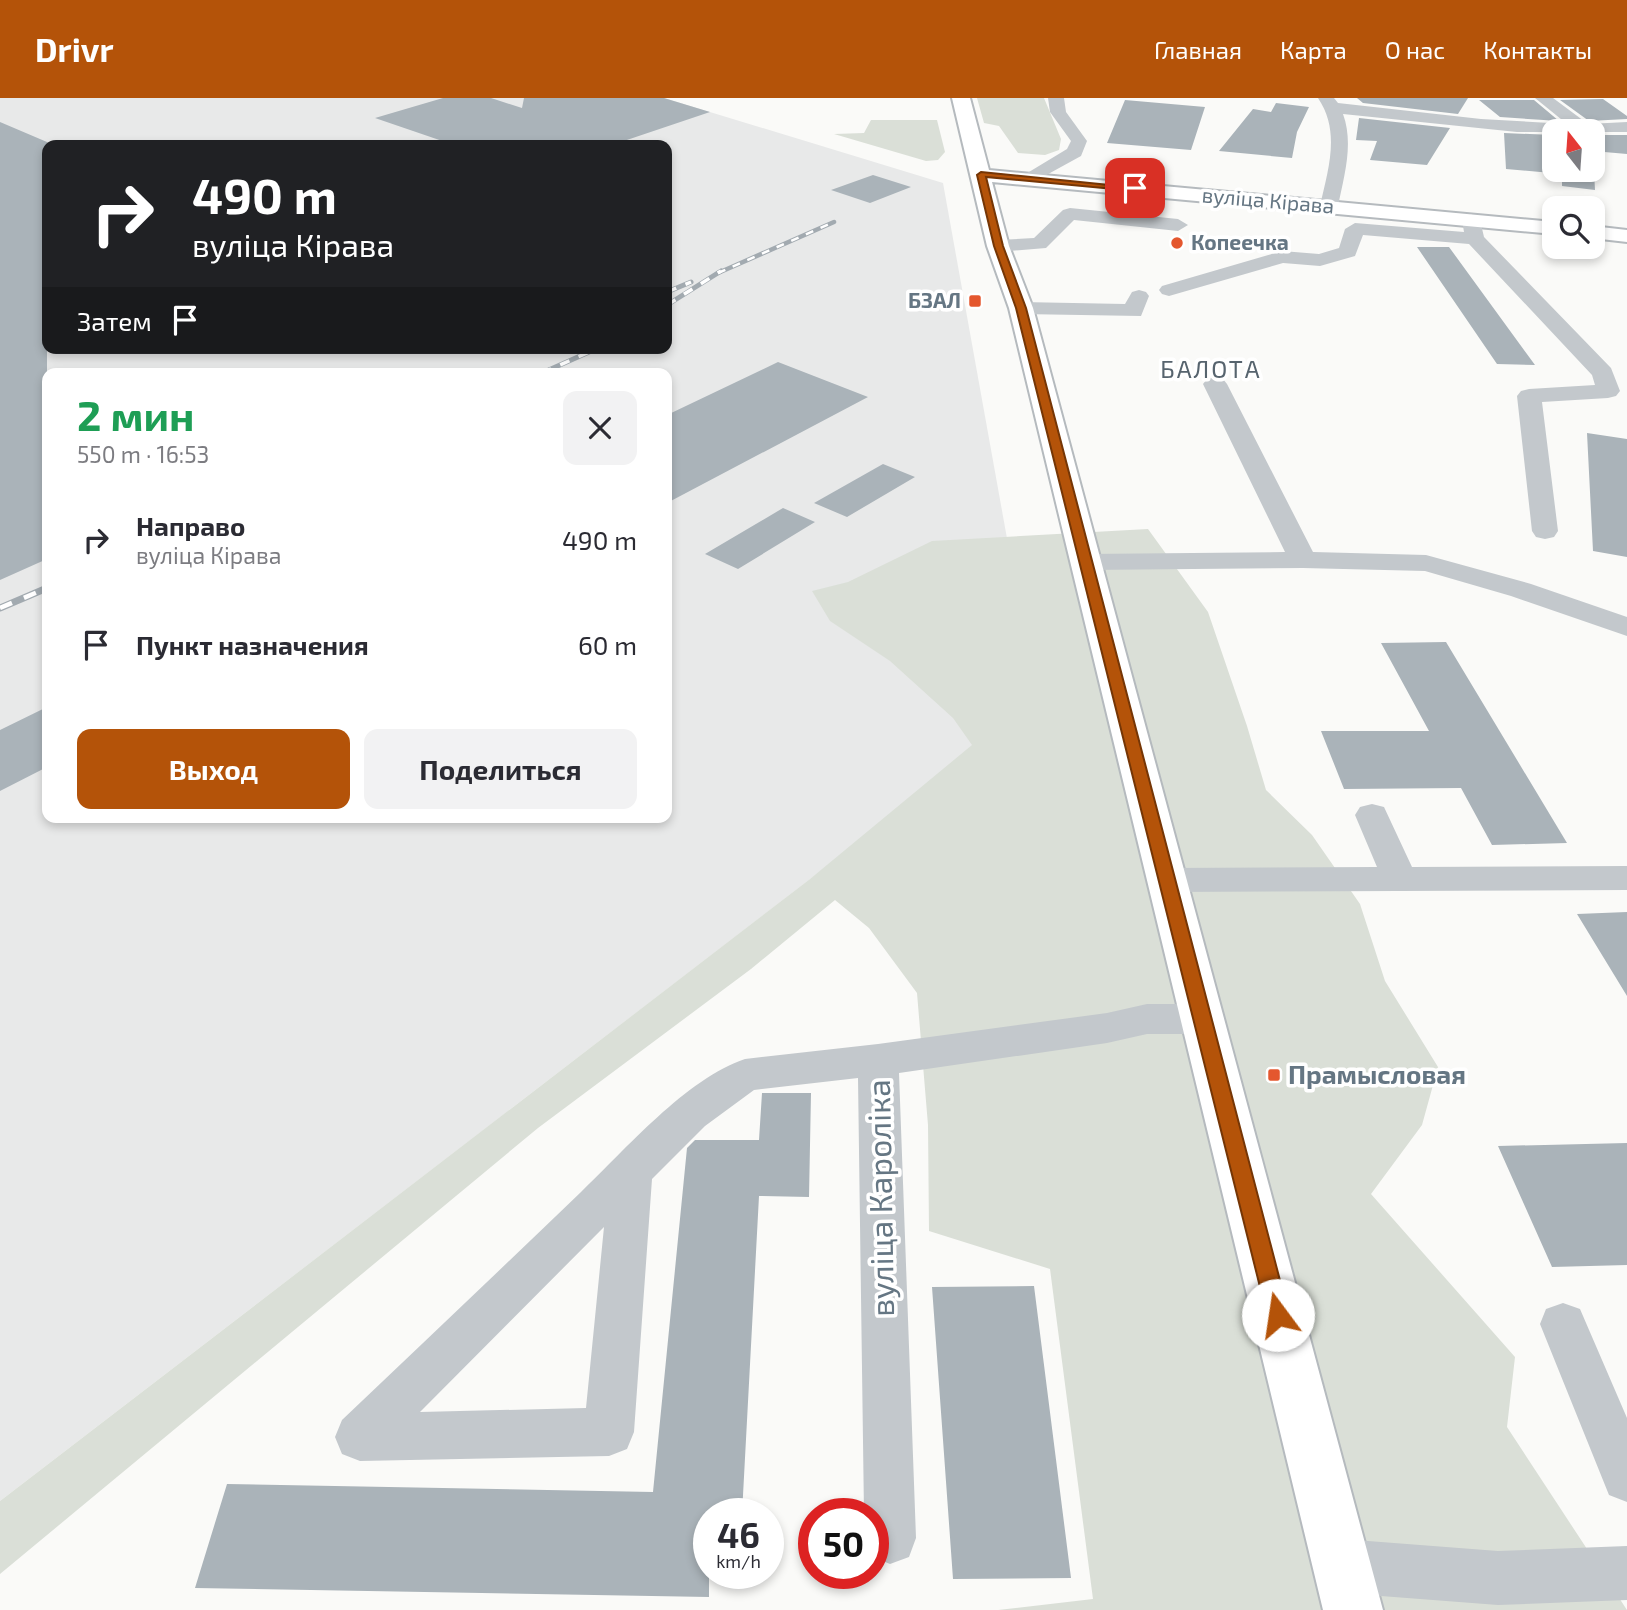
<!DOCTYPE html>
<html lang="ru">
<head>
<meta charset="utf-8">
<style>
  body { margin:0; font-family:"Exo 2",sans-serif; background:#f2f2f3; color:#2b2b33; height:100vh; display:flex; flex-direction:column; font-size:26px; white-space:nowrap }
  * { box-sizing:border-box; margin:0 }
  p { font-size:23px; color:#7c7c81 }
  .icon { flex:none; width:38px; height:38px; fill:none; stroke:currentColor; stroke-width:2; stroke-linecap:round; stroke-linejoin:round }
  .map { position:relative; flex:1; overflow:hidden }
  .panel { position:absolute; left:42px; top:270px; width:630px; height:455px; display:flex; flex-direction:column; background:#fff; border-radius:14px; box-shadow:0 4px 10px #0003 }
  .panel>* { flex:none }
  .hud { position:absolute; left:42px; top:42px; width:630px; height:214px; border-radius:14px; box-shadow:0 4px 10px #0003; background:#202124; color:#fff; overflow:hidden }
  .needle { width:46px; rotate:343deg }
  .buttons { position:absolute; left:1542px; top:21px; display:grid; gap:14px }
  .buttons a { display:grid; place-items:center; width:63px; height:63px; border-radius:14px; background:#fff; box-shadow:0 4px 10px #0003; font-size:35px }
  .speed { position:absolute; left:693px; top:1400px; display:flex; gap:14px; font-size:35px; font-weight:700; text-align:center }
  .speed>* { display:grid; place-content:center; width:91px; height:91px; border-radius:50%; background:#fff; box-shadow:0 4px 10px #0003; line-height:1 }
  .speed small { font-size:18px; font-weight:400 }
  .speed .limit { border:10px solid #d22; background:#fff; color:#111 }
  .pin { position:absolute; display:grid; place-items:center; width:60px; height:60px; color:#fff; margin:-30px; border-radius:14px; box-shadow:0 4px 10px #0006 }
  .me { position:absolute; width:77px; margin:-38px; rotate:346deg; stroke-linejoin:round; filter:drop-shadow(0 0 5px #0008) }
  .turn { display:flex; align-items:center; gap:24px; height:147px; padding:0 35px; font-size:32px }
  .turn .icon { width:91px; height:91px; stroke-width:2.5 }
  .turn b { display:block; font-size:49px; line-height:60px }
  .then { display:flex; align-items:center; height:66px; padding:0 35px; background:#0003; gap:14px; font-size:26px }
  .round { display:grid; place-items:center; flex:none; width:74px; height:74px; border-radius:14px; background:#f2f2f3 }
  .head { display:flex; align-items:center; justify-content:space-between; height:119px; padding:0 35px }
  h1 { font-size:42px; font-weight:700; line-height:52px; color:#1e9e55 }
  .primary-button { display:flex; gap:14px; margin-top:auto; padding:14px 35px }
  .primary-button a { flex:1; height:80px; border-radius:14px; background:#b45309; color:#fff; font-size:28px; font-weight:700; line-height:80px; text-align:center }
  .primary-button a+a { background:#f2f2f3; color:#2b2b33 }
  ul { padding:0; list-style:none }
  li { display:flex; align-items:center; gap:21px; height:105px; padding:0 35px }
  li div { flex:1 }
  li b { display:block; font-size:26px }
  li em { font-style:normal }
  header { display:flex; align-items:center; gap:42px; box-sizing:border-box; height:98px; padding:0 35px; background:#b45309; color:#fff }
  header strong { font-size:33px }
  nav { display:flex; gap:38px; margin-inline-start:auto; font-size:24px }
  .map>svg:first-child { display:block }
</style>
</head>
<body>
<header>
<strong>Drivr</strong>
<nav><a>Главная</a><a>Карта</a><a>О нас</a><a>Контакты</a></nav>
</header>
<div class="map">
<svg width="1627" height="1512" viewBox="0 0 1627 1512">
  <rect width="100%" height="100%" fill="#fafaf8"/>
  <!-- built -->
  <path fill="#e8e9e9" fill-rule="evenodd" d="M0,0h664l279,85 94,522 -1037,796zM47,47h620v203h-620zM47,275h620v444h-620z"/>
  <!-- green -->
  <path fill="#dadfd7" d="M977,0h67l17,41 -2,11 -14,5 -27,-2 -19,-27 -15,-3z
    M871,22h66l8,32 -7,8 -12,1 -92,-27 30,-1z
    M1148,431l60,83 39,114 19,64 46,45 48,69 25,77 53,86 -16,58 -51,69 144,163 -8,70 120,183h-629l95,-11 -43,-330 -121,-38 -1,-106 -11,-132 -48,-65 -34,-28 -84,69 -213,159 -538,446v-73l810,-622 162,-134 -19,-27 -63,-57 -60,-40 -18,-30 36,-9 84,-41z"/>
  <!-- building -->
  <path fill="#aab3b9" d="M443,0h48l31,10 2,-10h140l46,14 -98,33h-158l-79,-27z
    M1357,0h111l-10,16 -95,-11z
    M1603,1l24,17v3l-38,2 -29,-21z
    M1125,2l80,7 -14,43 -84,-7z
    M1479,2h55l25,21 -59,-4z
    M1276,5l33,4 -12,25 -5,26 -73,-7 34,-42 18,3z
    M1359,20l91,10 -23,37 -57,-5 7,-19 -21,-1z
    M0,24l47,20v417l-47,21z
    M1504,35l50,2v35h38v-35h35v19l-34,-3 2,39 -33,-4v-12l-56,-5z
    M873,77l38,12 -41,16 -39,-13z
    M1417,149h32l86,118 -38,-1z
    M778,264l90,35 -201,106v-88z
    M1587,335l40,6v118l-34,-6z
    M883,366l32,13 -68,40 -33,-14z
    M783,410l32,14 -77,47 -33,-15z
    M1446,544l121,201 -75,2 -31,-57 -117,1 -23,-58h108l-48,-88z
    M47,609v60l-47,24v-61z
    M1627,814v84l-50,-82z
    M762,995h49l-2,104 -50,-1 -17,318h-33v83l-514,-9 32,-104 426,8 34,-344 8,-8h64z
    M1627,1045v122l-75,2 -54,-121z
    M1034,1188l37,292 -118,1 -21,-292z"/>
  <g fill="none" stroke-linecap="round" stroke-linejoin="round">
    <!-- major casing -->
    <g stroke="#b5babe" stroke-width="4">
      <path id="major" d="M952,0h18l19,72 565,52v12l-562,-52 17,64 24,62 350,1302h-60l-314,-1302 -22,-62z
        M1592,128l35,4v12l-35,-4z"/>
    </g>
    <!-- minor -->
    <path fill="#c3c8cc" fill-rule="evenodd" d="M1048,0h16l2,14 21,29 -6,15 -51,28 -6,-1 -3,-4 3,-4 43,-26 4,-8 -21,-29z
      M1318,0h16l4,5 143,16 86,5 -32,-26h18l35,26 39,-2v10h-110l-174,-18c11,30 1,62 -5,92l-9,6 -9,-6c8,-37 21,-74 -2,-108z
      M1070,110l108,11 10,6 -10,6 -104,-11 -28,28 -48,4 -10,-6 10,-6 36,-2 29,-28z
      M1471,116l9,6 4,17 127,131 9,23 -4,5 -8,2 -66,4 16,129 -4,6 -9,2 -9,-2 -4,-6 -15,-135 4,-5 8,-2 66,-4 -3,-10 -123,-131 -106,-9 -8,21 -35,10 -37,-3 -114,33 -7,-2 -3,-4 3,-4 120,-35 37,3 20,-6 6,-19 10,-6 109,9 -2,-12z
      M1139,192l7,2 3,4 -8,20 -120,-2 -7,-2 -4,-4 4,-4 7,-2 104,2 7,-12z
      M1215,279l8,2 4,5 86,168 113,3 105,29 96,33v19l-116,-40 -86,-25 -122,-3 -217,2 -10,-2 -4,-6 4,-6 10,-2 199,-2 -82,-168 4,-5z
      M1372,706l12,3 28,60 215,-1v24l-459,2 -13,-3 -5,-9 5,-9 13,-3 209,-1 -22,-52 5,-8z
      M1147,906h57l14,4 6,11 -6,11 -14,4h-57l-40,9 -208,30 17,465 -7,19 -19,7 -17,-7v-43h-9l-6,-436 -104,12 -49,36 -53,53 -18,253 -7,17 -18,7 -249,5 -18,-7 -7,-17 7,-17c80,-76 160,-152 239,-228 44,-42 106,-114 164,-133l133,-15 229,-31zM604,1129l-18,181 -166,4z
      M1563,1205l17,6 47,109v84l-18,-7 -69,-171 6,-15z
      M1342,1441l156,12 129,-5v54l-129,5 -156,-12 -19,-8 -8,-19 8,-19z"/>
    <!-- major -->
    <use href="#major" fill="#fff" fill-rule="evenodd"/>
    <!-- rail-far2 casing -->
    <g stroke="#a2aab0" stroke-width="4.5">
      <path id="rail-far2" d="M718,175l116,-51"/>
    </g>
    <!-- rail-far1 casing -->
    <g stroke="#a2aab0" stroke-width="5">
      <path id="rail-far1" d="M667,194l24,-10
        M667,207l54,-34
        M542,275l56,-25"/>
    </g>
    <!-- rail casing -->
    <g stroke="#a2aab0" stroke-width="7">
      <path id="rail" d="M0,510l47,-20"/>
    </g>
    <!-- rail-far2 -->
    <use href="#rail-far2" stroke="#fff" stroke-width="2.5" stroke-dasharray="8" stroke-linecap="butt"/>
    <!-- rail-far1 -->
    <use href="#rail-far1" stroke="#fff" stroke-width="3.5" stroke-dasharray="10" stroke-linecap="butt"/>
    <!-- rail -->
    <use href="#rail" stroke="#fff" stroke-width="4.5" stroke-dasharray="13" stroke-linecap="butt"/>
  </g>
  <!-- route -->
  <path fill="#b45309" stroke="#753606" stroke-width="2" d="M981,74l158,16 -4,3 -149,-14 17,69 23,62 263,1007 -3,6 -8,3 -7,-3 -4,-6 -251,-1007 -22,-62 -17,-71z"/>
  <!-- markers -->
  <g fill="#e4572e" stroke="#fff" stroke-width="2.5">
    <circle cx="1177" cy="145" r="7"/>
    <rect x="968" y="196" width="14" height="14" rx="3.5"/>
    <rect x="1267" y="970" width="14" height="14" rx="3.5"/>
  </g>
  <g text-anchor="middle" stroke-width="7" stroke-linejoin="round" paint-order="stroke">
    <!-- far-street labels -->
    <g font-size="21" fill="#657683" stroke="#fff">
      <text transform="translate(1268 103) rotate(5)" y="7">вуліца Кірава</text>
    </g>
    <!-- far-poi labels -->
    <g font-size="21" font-weight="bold" fill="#657683" stroke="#fff" text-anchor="start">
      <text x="1191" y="152">Копеечка</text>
      <text x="961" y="210" text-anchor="end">БЗАЛ</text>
    </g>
    <!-- far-quarter labels -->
    <g font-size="24" letter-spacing="2" fill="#57646e" stroke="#fff">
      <text x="1211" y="280">БАЛОТА</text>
    </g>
    <!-- poi labels -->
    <g font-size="26" font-weight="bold" fill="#657683" stroke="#fff" text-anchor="start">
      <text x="1288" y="986">Прамысловая</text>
    </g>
    <!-- near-street labels -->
    <g font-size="32" fill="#657683" stroke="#fff">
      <text transform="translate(881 1100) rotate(-91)" y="11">вуліца Кароліка</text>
    </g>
  </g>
</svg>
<div class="buttons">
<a><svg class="needle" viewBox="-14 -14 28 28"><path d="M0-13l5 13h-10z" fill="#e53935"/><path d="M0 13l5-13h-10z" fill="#7c7c81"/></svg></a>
<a><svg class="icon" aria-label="search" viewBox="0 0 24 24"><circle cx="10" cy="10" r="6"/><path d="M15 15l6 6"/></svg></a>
</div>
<div class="speed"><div>46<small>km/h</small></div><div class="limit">50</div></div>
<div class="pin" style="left:1135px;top:90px;background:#d93025"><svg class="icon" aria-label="arrive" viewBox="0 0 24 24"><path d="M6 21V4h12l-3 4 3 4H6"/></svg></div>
<svg class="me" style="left:1278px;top:1217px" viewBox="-20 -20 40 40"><circle r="19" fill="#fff"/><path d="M0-13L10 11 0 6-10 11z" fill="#b45309"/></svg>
<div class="hud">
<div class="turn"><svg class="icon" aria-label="right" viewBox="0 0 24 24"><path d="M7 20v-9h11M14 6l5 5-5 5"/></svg><div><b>490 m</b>вуліца Кірава</div></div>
<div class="then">Затем<svg class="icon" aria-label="arrive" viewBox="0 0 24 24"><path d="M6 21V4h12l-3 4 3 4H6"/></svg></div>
</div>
<section class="panel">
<div class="head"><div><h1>2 мин</h1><p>550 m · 16:53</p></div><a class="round"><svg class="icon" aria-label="close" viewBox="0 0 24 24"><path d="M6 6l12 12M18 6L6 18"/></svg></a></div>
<ul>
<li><svg class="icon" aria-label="right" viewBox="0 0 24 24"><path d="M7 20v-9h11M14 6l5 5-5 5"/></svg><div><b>Направо</b><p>вуліца Кірава</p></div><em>490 m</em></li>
<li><svg class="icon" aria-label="arrive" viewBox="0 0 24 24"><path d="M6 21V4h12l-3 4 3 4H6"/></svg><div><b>Пункт назначения</b></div><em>60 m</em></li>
</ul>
<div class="primary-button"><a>Выход</a><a>Поделиться</a></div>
</section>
</div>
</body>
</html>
